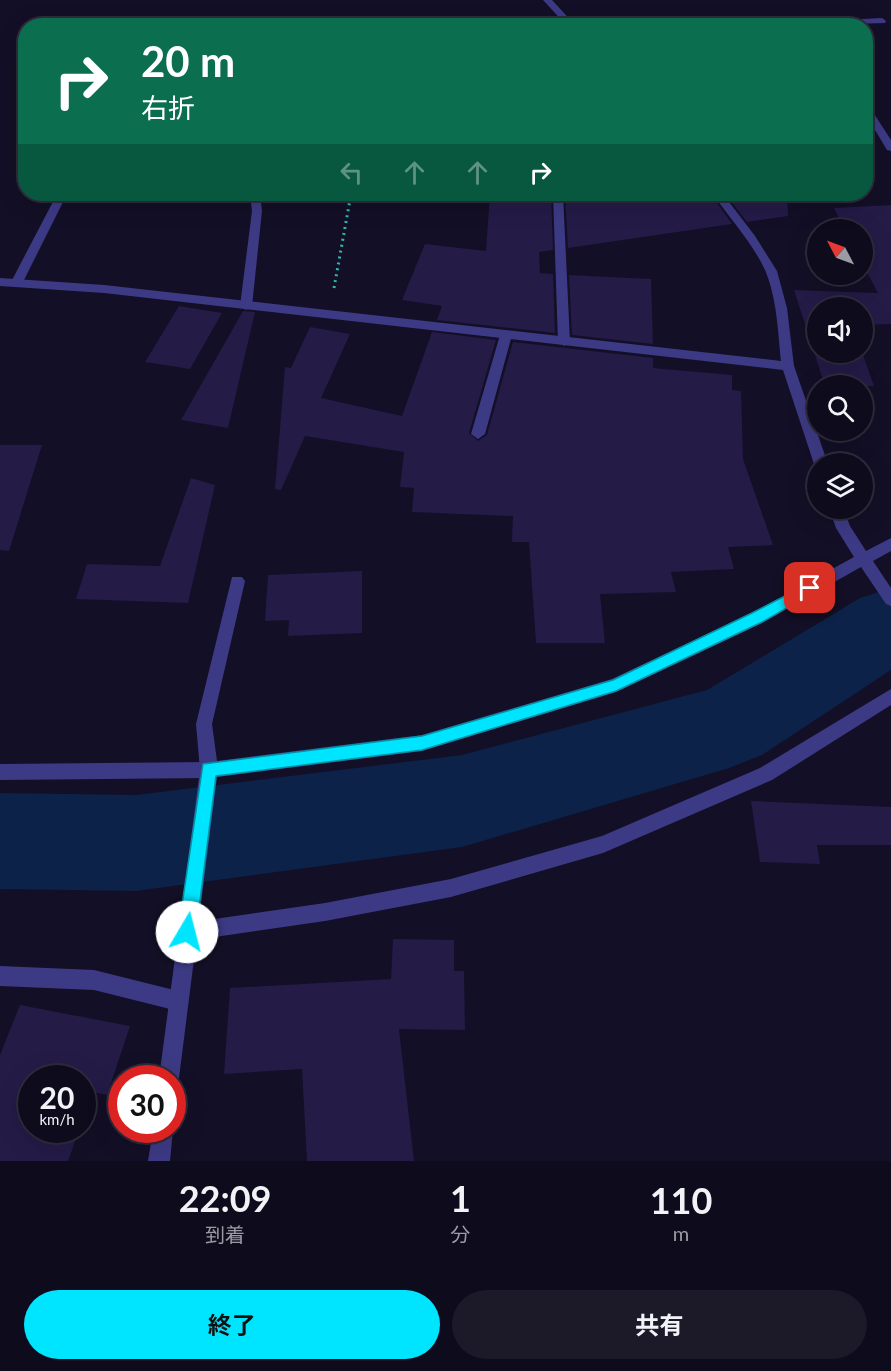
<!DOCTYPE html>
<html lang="ja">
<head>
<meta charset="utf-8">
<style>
  body { margin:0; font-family:Lato,"Noto Sans JP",sans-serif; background:#1c1929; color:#f1f3f6; height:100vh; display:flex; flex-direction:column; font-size:22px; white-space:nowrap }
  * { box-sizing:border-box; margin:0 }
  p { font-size:20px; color:#9b9ba3 }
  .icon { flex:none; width:33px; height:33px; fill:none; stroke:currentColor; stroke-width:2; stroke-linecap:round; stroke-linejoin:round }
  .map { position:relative; height:1161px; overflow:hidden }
  .drawer { display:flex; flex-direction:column; background:#0e0b1c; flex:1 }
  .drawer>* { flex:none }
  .banner { position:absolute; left:18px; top:18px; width:855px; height:183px; border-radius:24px; box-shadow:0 6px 24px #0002,0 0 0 2px #2e2b3b; background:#0b6e4f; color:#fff; overflow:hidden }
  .needle { width:39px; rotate:311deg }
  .tools { position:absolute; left:807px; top:219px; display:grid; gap:12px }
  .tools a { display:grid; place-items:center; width:66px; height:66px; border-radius:50%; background:#0e0b1c; box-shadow:0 6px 24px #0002,0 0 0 2px #2e2b3b; font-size:30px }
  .speed { position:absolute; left:18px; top:1065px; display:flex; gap:12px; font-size:30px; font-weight:700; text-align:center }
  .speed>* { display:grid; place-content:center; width:78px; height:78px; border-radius:50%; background:#0e0b1c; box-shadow:0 6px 24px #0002,0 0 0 2px #2e2b3b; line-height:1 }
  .speed small { font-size:15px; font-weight:400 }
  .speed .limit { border:9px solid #d22; background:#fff; color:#111 }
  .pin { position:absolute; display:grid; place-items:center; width:51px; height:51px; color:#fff; margin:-26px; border-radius:12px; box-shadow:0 3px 9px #0006 }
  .me { position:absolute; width:66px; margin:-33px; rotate:8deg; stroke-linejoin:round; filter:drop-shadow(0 0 4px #0008) }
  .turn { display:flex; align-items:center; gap:21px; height:126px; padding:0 24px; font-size:27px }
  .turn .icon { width:78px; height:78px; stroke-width:2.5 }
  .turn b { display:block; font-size:42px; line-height:51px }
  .lanes { display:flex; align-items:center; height:57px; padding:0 24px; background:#0003; justify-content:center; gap:30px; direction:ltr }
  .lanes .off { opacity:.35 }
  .eta { display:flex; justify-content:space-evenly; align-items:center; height:102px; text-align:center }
  .eta b { font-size:36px; font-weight:700; line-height:42px }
  .action { display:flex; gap:12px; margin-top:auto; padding:12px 24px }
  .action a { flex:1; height:69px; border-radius:36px; background:#00e5ff; color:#111; font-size:24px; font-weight:700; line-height:69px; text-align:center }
  .action a+a { background:#1c1929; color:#f1f3f6 }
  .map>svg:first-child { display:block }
</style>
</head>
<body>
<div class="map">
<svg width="891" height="1161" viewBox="0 0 891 1161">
  <rect width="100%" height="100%" fill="#130f26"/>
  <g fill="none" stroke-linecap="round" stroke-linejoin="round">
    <!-- river -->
    <path fill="#0c2248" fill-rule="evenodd" d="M891,588v82l-129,85 -33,13 -267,79 -326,44 -136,-2v-96l136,2 326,-40 245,-65 153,-92z"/>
  </g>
  <!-- building -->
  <path fill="#241b47" d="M490,194h61l2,56 -14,2 1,21 13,1 2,59 -118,-13 5,-14 -40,-6 23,-56 61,7z
    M565,194h146l21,30 -164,24z
    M725,194h62l1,22 -41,6z
    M891,205v119l-29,1v-17h-44v44h44l12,34h-49l-31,-96 84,3 -16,-30v-33h-17l-11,-22z
    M569,275l82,4 2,65 -81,-9z
    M179,306l43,7 -32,56 -45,-7z
    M243,311l12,1 -27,116 -47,-8z
    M310,327l40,7 -29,64 81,18 30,-84 64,8 -27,93 9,8 9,-6 26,-93 140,16v10l79,7v15l9,1 2,68 30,86 -45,2 6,22 -63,3 5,20 -76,2 5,49h-69l-7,-101h-17l1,-26 -101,-4 2,-24 -14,-1 4,-35 -99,-16 -24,54 -6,-1 10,-122 6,1z
    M0,445h42l-33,106 -9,-1z
    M191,478l24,7 -27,118 -112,-4 11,-35 73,2z
    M362,571v62l-74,3 1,-16 -24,1 3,-46z
    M751,801l140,6v38h-74l3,19 -60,-2z
    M393,939l61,1v31h10l1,59 -66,-1 15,132h-107l-5,-92 -78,5 6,-86 161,-9z
    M20,1005l110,21 -23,69 -15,-3 -10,27v-41h-50v52h47l-11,31h-68v-106z"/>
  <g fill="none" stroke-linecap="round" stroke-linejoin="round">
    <!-- path-far1 -->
    <path stroke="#2fb8b0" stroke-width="2" stroke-dasharray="2 3" stroke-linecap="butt" d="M350,202l1,-8"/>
    <!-- path -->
    <path stroke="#2fb8b0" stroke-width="3" stroke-dasharray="2 4" stroke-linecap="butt" d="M334,288l16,-88"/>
    <!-- lane -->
    <path fill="#3d3a85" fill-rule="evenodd" d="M57,194h10l-44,88 -2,3h-8l-2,-3z
      M250,194h10l2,17 -10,95 -6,4 -6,-4 12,-95z
      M553,194h10l7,148 -6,4 -6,-4z
      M506,331l6,4 -27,99 -7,5 -7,-5 29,-99z
      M891,689v16l-119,75 -169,73 -152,44 -126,24 -138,20 -7,-2 -2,-7 2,-7 7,-2 138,-20 126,-24 151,-43 158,-68z
      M209,762l6,2 3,6 -3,6 -6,2 -209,2v-16z
      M0,966l94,4 84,21 7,3 3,7 -3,7 -7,3 -84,-21 -94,-4z"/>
    <!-- street -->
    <path fill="#3d3a85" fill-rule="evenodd" d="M543,0h9l24,26h-9z
      M882,18l4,3 -1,2 -103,3 4,-3z
      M866,105l3,1 22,34v11l-4,-1 -21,-35z
      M713,194h10l32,42 22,35 10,37 7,58 34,98h-10v4l-4,-4 -31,-94 -679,-77 -104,-7v-8l104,7 677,76c-3,-29 -4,-63 -16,-91 -13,-28 -35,-51 -52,-76z
      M829,508h14l7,18 16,25 25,-13v13l-18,10 18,27v18l-5,-2 -25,-37 -99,56 -146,69 -194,59 -205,26 -38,301 -3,7 -4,2v-9h-13l41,-308 -4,-46 36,-147h10l3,4 -33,143 5,37 205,-26 190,-56 140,-66 102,-56 -18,-29z
      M172,1128l1,2 -3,31h-22l5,-31h19z"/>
  </g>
  <!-- route -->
  <path fill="#00e5ff" stroke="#0095a6" stroke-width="1.5" d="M810,583l4,2 2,3 -2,4 -52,30 -146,69 -194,59 -206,26 -20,156 -3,6 -6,2 -6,-2 -3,-6 25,-168 219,-28 191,-56 139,-67z"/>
</svg>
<div class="tools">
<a><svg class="needle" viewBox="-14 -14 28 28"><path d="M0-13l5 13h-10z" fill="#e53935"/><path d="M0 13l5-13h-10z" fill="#9b9ba3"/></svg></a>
<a><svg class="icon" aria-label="sound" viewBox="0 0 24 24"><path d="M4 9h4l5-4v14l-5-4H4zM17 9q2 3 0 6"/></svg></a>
<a><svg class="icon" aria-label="search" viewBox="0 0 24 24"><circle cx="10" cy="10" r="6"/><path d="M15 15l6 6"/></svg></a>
<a><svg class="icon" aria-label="layers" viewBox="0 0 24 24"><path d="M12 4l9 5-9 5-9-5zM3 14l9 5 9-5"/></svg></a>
</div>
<div class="speed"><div>20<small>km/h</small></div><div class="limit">30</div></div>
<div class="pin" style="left:810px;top:588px;background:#d93025"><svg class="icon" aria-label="arrive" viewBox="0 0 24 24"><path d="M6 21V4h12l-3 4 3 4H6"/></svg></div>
<svg class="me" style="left:187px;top:932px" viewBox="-20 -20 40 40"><circle r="19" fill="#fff"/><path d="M0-13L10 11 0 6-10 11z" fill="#00e5ff"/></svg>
<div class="banner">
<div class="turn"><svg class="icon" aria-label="right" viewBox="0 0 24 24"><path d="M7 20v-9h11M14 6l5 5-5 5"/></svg><div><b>20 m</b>右折</div></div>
<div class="lanes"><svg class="icon off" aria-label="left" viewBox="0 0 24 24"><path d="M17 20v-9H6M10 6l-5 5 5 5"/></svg><svg class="icon off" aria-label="ahead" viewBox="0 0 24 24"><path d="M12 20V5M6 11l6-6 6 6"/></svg><svg class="icon off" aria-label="ahead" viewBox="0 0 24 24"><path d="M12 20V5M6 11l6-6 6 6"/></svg><svg class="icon" aria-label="right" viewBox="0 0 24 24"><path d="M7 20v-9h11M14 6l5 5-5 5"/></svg></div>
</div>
</div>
<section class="drawer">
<div class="eta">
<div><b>22:09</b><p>到着</p></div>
<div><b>1</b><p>分</p></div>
<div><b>110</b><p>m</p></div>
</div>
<div class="action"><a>終了</a><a>共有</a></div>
</section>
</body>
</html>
